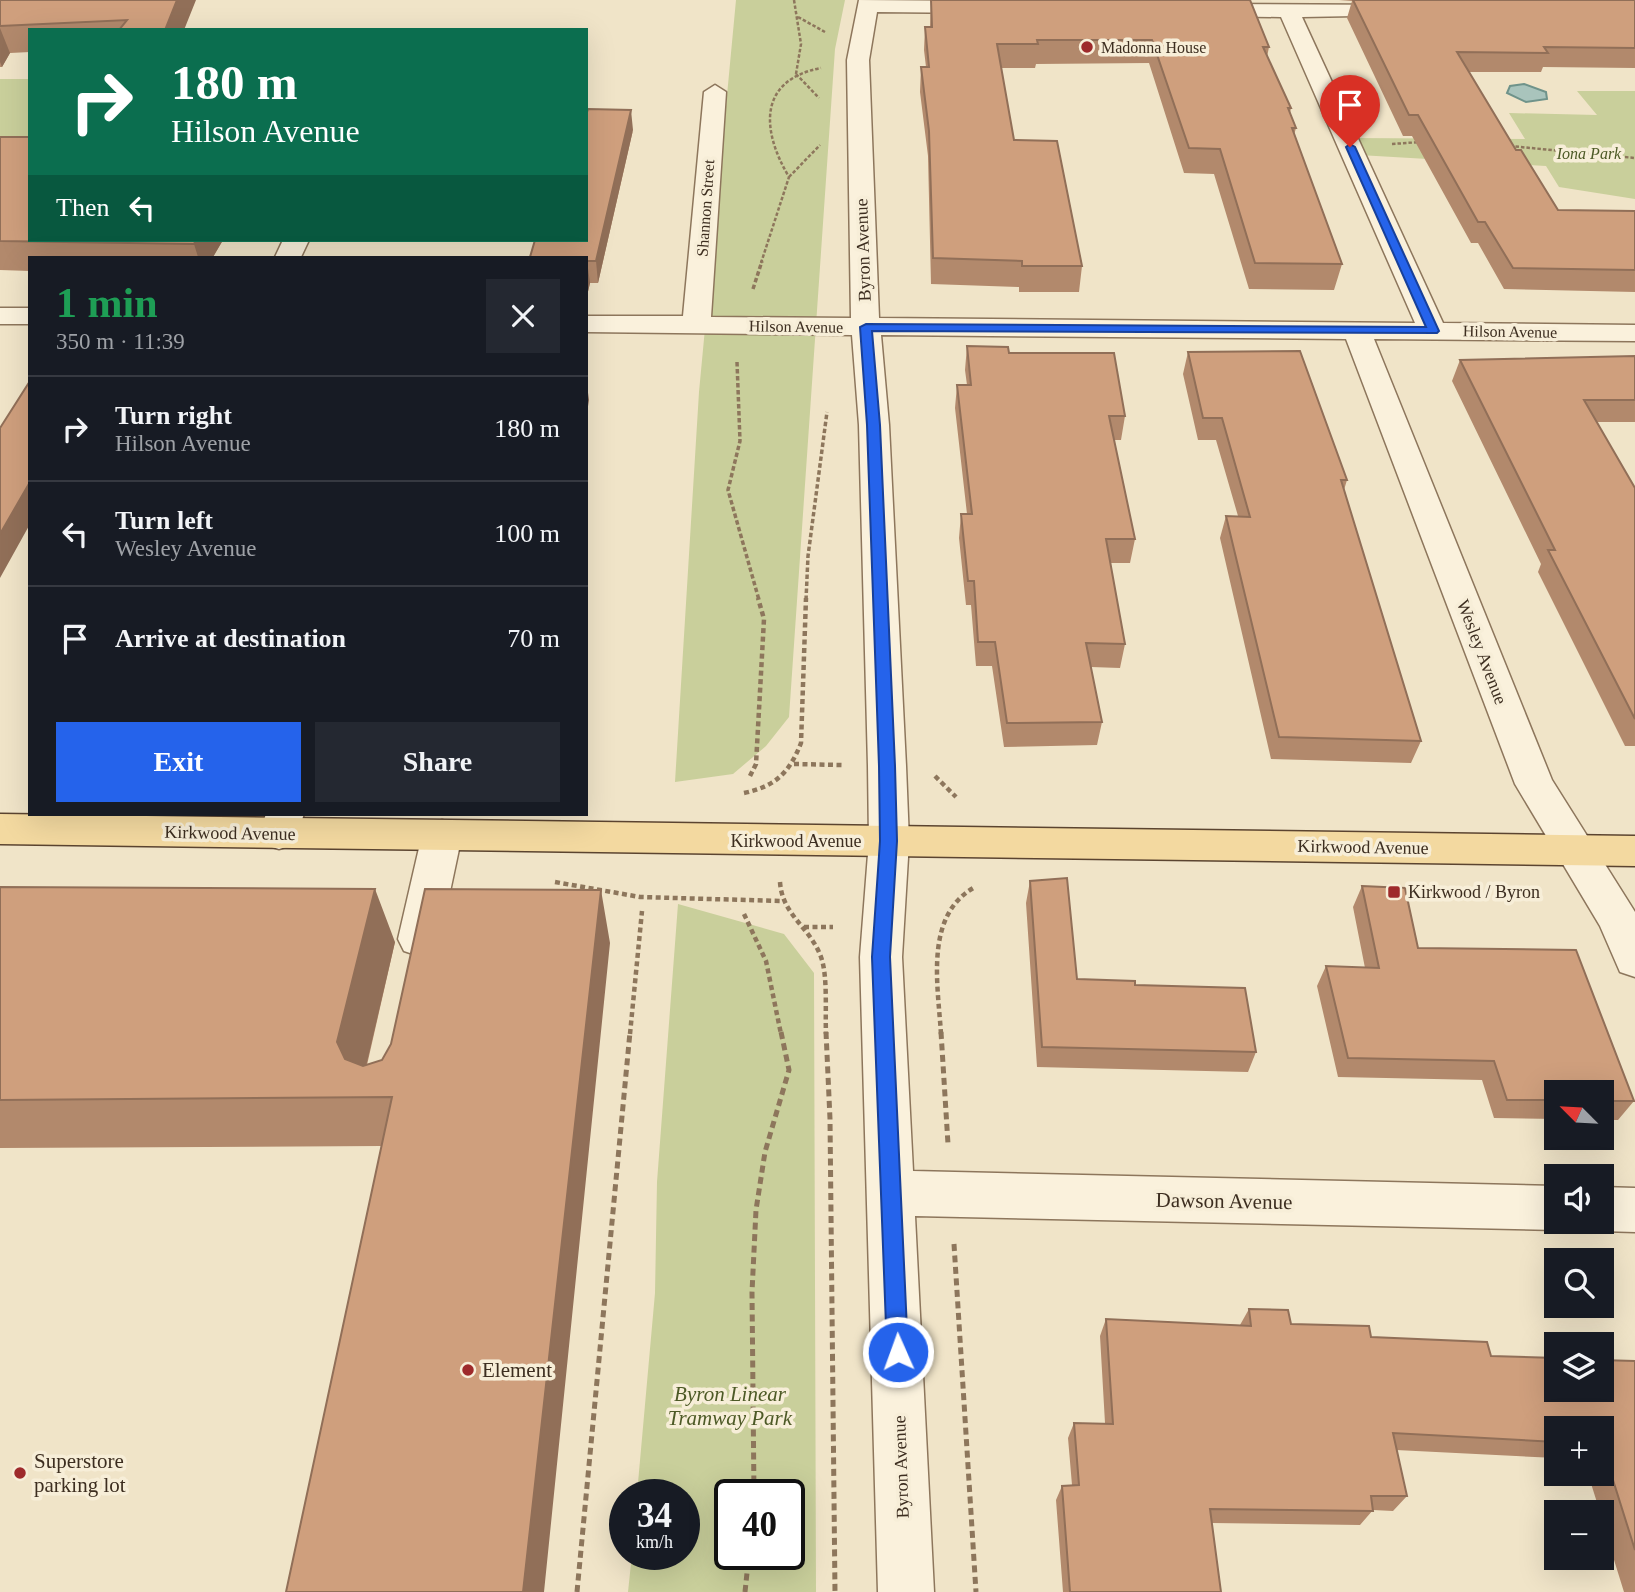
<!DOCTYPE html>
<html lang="en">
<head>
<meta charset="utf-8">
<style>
  body { margin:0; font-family:"Times New Roman",serif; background:#242831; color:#f1f3f6; height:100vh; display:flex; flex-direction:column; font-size:26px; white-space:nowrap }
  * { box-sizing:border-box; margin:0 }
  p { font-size:23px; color:#9ea1a6 }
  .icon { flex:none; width:38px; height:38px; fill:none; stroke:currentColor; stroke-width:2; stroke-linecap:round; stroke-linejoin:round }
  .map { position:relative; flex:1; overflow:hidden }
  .panel { position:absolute; left:28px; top:256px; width:560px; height:560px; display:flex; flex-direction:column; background:#171b24; border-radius:0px; box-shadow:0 7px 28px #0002 }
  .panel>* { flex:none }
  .guide { position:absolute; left:28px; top:28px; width:560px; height:214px; border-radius:0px; box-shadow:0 7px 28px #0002; background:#0b6e4f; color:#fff; overflow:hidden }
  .needle { width:46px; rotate:294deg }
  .tools { position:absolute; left:1544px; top:1080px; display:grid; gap:14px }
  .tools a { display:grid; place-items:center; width:70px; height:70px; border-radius:0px; background:#171b24; box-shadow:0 7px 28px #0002; font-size:35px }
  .speed { position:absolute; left:609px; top:1479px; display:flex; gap:14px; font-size:35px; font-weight:700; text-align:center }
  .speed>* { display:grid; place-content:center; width:91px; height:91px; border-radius:50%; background:#171b24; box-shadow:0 7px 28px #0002; line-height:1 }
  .speed small { font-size:18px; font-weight:400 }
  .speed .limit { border:4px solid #111; border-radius:10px; background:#fff; color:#111 }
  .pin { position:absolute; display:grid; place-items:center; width:60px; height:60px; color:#fff; margin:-72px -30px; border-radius:50% 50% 50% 0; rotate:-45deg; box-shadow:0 0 7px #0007 }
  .pin .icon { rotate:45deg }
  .me { position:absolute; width:77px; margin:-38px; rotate:358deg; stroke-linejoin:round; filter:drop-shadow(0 0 5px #0008) }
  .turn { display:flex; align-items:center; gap:24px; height:147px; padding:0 28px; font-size:32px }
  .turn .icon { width:91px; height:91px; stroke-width:2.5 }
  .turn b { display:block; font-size:49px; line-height:60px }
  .then { display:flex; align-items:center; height:66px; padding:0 28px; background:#0003; gap:14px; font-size:26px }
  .round { display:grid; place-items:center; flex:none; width:74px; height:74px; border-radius:0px; background:#242831 }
  .headline { display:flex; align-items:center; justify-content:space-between; height:119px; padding:0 28px }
  h1 { font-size:42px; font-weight:700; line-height:52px; color:#1e9e55 }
  .cta { display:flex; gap:14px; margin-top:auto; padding:14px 28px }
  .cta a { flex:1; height:80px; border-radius:0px; background:#2563eb; color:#fff; font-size:28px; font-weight:700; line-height:80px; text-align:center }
  .cta a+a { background:#242831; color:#f1f3f6 }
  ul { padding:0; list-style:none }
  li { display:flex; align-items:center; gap:21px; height:105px; padding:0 28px; border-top:2px solid #363941 }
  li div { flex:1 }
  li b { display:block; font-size:26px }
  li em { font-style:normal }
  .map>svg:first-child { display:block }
</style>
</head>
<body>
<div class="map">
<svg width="1635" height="1592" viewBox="0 0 1635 1592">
  <rect width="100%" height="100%" fill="#f0e4c8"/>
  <!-- green -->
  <path fill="#c9cf9b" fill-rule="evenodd" d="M736,0h109l-10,49 -46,668 -23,29 -33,28 -58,8 24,-390z
    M0,79h30v59l-30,-1z
    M1577,91h58v108l-76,-12 -13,-21 -187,-11 -9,-17 175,1 -16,-26 88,2z
    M678,904l106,30 30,39 2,619h-188l4,-38h52v-60h-47l18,-201 2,-111zM789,1494v60h-59v-60z"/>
  <!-- water -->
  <path fill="#a9c4bc" stroke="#6f938a" stroke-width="2" d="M1524,84l22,8 1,7 -21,3 -19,-9 3,-7z"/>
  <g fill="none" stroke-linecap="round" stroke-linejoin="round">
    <!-- minor casing -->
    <g stroke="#8d765c" stroke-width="3">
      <path id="minor" d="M859,0l123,1 10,6 -10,6 -105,-1 -8,48 10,258 536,5 -134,-306 -78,-1 -10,-6 10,-6 199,1 10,6 -3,4 -107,2 141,306 192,2v16l-261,-2 178,441 83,132v65l-15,-5 -20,-46 -85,-142 -169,-445 -465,-4 8,90 17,341 3,75 -7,116 11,214 643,15v36h18l-18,8 -641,-14 19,376h-56l-18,-635 9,-116 -1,-75 -9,-341 -7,-90 -266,-3v-16h97l21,-224 11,-7 11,7 -15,225 140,1 -4,-258z
        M283,240h26l-8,17h-26z
        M0,308h30v16h-30z
        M266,814h38l-11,31 -14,4 -14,-4 -6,-11z
        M442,820l14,4 6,11 -22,104 -6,12 -15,5 -15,-5 -6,-12 24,-104 6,-11z
        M1601,1187l34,1v44l-34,-1 -17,-6 -1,-3h18z"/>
    </g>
    <!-- major casing -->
    <g stroke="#5b4430" stroke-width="3">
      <path id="major" d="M0,814l1635,22v30l-1635,-22z"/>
    </g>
    <!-- path-far3 -->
    <path stroke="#8d765c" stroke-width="2.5" stroke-dasharray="3.5 2" stroke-linecap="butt" d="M794,0l7,44 -5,30
      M798,17l27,15
      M796,74l23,24
      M1392,144l29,-2
      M1510,146l125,12
      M789,177l31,-32
      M761,263l28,-86c-28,-47 -31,-97 32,-109"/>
    <!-- path-far2 -->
    <path stroke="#8d765c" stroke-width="3.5" stroke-dasharray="4.5 2.5" stroke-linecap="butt" d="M753,289l9,-28
      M737,362l3,79 -12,49 31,110
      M806,600l2,-44 19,-144"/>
    <!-- path-far1 -->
    <path stroke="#8d765c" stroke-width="4.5" stroke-dasharray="5 3.5" stroke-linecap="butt" d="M794,764l48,1
      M750,776l6,-12 8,-145 -6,-21
      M935,776l21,21
      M744,793c32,-7 45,-20 57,-50l5,-145
      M555,882l85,15 141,4
      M780,882c2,33 30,45 41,75 7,19 4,56 5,77
      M744,914l22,47 15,73
      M804,927h29
      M630,1034l12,-123
      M941,1034c-3,-49 -17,-119 34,-147"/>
    <!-- path -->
    <path stroke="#8d765c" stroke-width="5" stroke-dasharray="7 4.5" stroke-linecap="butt" d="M826,1032l4,87 5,473
      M941,1032l7,112
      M954,1244l22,348
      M754,1494l-2,-202 4,-82 9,-58 24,-82 -8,-38
      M577,1592l53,-560
      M745,1592l4,-38"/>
    <!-- minor -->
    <use href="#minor" fill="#faf1dc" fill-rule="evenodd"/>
    <!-- major -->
    <use href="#major" fill="#f3d9a0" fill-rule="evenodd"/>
  </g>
  <!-- wall -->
  <path fill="#b2896c" d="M0,0l184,30h-154v22l-20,1 -8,14h-2z
    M931,0h319l19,47 -2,10 24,51 -1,5 6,15 -2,7 48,129 -8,26 -85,-1 -35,-115 -30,-1 -35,-110 -113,1 -1,4h-34l13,72 68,126 -3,26h-60v-5l-88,-3 -3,-128 -8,-64 1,-25h5l-2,-17 1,-23h5z
    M1339,0h296v68l-92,-1 -2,5h-72l47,78 42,60 77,1v81l-131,-3 -26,-46h-7l-59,-107h-9l-56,-118 5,-17z
    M633,130l-35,153h-8l-4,17v-43z
    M0,137l30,103h193l-10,17h-183v14l-30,-1z
    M967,346l42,7 116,63 -4,24h-7l21,99 -5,24h-20l15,81 -5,24 -29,-1 11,55 -5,23 -93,2 -12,-81h-16l-5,-61h-5l-7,-67 2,-24h6l-12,-106 2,-23h10l-2,-15z
    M1188,352l159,128 -3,10 77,251 -10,22 -140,-4 -51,-221 6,-22h12l-22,-76h-18l-15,-66z
    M1635,356v66h-38l38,66v258h-10l-87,-174 3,-8 -89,-183 8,-21z
    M1030,881l47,98 58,6 121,67 -8,20 -211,-5 -11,-164z
    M1362,886l56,62 216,153 -16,19h-17v-28h-45v27l-62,-1 -12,-38 -144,-3 -21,-91 9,-20 39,2 -12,-61z
    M0,887l395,55 -28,123 15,-5 228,-117 -229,203 -381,2z
    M1249,1309l42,15 200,32 144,5v231h-11l-23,-74v-6h-1l-12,-38h13v-46h-45v30l-160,-8 11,46 -14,15 -20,-1 -13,15 -148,-2 9,69h-158l-7,-92 6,-14 10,-1 -4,-47 6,-15h31l-5,-87 6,-17 134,6z"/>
  <!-- shaded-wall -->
  <path fill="#916f58" d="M177,0h19l-12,30h-19z
    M0,28l10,25 -8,14 -2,-5z
    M631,110l2,20 -35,153 -2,-22z
    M196,240h27l-10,17h-15l-4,-13z
    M587,261l3,22 -4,17v-34z
    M586,378l3,22 -3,19z
    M30,482v42l-30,54v-44z
    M375,889l20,53 -35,150 -23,-50z
    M601,890l9,53 -66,649h-21z"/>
  <!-- building -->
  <path fill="#cf9f7d" stroke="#916f58" stroke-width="2" d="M0,0h177l-12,30h-46l8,-10 -127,6z
    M931,0h319l19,47h-6l28,61h-3l8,20h-4l50,136 -87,-1 -35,-114 -31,-1 -37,-108h-115l1,4h-41l17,96 43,1 25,125h-60v-5l-89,-3 -4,-127 -8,-64h8l-4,-40h7z
    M1353,0h282v48l-91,-1 4,6 -91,-1 59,98h5l37,60 77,1v59l-122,-2 -28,-46h-7l-60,-107h-9z
    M588,109l43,1 -35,151h-9l-1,5v-9h-56l5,-17h51v-125z
    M0,137h30v103h166l-2,4 -194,-3z
    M967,346l41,1 1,6h105l11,63h-16l26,123h-29l19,105 -39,-1 16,79 -95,1 -12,-81h-17l-4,-61h-6l-7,-67h11l-15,-129h14z
    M1300,351l47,129h-6l80,261 -142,-4 -53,-221 24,1 -28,-99h-19l-15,-66z
    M1635,356v44h-51l51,88v231l-87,-169h7l-95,-190z
    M30,381v101l-30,52v-106z
    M1067,878l10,101 58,2v4l110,3 11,64 -214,-5 -12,-166z
    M1362,886l43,2 13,60 158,2 58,151h-33v-9h-45v8h-49l-13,-39 -146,-3 -22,-92 53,2z
    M0,887l375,2 -38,153 8,17 18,7 19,-6 9,-16 34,-155 176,1 -78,702h-237l106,-495 -392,3z
    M1249,1309l39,1 3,14 78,2 2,11 116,5 4,14 65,2v32h45v-30l34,1v189l-33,-105h-1v-17h-45v14l-163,-9 14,63h-36l2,15 -163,-2 11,83h-151l-8,-106 17,-1 -5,-62 39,1 -7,-105 145,7z"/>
  <!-- route -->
  <path fill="#2563eb" stroke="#184099" stroke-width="2" d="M1350,144l5,3 84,184 -2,2 -565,-2 8,94 15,341 2,75 -7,116 18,395 -3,8 -7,3 -8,-3 -3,-8 -15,-395 8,-116 -1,-75 -12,-341 -7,-98 6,-3 560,3 -80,-180z"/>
  <!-- markers -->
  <g fill="#9e2a2b" stroke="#f7eed8" stroke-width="2.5">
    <circle cx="1087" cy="47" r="7"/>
    <rect x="1387" y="885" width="14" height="14" rx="3.5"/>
    <circle cx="468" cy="1370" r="7"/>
    <circle cx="20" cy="1473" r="7"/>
  </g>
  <g text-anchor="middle" stroke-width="7" stroke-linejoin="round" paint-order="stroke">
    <!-- far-poi labels -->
    <g font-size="16" fill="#3d2e20" stroke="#f7eed8" text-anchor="start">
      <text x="1101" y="53">Madonna House</text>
    </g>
    <!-- far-park labels -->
    <g font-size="16" font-style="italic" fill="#4d5a26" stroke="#f7eed8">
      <text x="1589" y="159">Iona Park</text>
    </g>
    <!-- far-street labels -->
    <g font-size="16" fill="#3d2e20" stroke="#f7eed8">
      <text transform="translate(705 208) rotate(-86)" y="6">Shannon Street</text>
      <text transform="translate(796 326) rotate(1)" y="6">Hilson Avenue</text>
      <text transform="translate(1510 331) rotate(1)" y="6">Hilson Avenue</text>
    </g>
    <!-- street labels -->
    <g font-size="18" fill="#3d2e20" stroke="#f7eed8">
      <text transform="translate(863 250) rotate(-92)" y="6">Byron Avenue</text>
      <text transform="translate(1482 652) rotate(69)" y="6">Wesley Avenue</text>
      <text transform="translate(230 833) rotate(1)" y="6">Kirkwood Avenue</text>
      <text x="796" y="847">Kirkwood Avenue</text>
      <text transform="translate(1363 847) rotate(1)" y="6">Kirkwood Avenue</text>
      <text transform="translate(901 1467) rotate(-92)" y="6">Byron Avenue</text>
    </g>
    <!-- poi labels -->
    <g font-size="18" fill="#3d2e20" stroke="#f7eed8" text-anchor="start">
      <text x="1408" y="898">Kirkwood / Byron</text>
    </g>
    <!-- near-street labels -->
    <g font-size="21" fill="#3d2e20" stroke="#f7eed8">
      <text transform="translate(1224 1201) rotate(1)" y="7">Dawson Avenue</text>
    </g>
    <!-- near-poi labels -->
    <g font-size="21" fill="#3d2e20" stroke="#f7eed8" text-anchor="start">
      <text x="482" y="1377">Element</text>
      <text x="34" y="1468">Superstore<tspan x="34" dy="24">parking lot</tspan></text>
    </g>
    <!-- near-park labels -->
    <g font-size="21" font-style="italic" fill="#4d5a26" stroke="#f7eed8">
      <text x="730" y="1401">Byron Linear<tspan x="730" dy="24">Tramway Park</tspan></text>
    </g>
  </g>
</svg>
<div class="tools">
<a><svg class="needle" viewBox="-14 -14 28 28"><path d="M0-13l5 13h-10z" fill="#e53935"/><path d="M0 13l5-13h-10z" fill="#9ea1a6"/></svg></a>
<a><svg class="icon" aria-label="sound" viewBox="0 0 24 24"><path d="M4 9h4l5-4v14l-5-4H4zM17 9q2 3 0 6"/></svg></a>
<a><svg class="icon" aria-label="search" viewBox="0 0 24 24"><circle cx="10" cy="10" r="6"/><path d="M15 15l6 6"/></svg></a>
<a><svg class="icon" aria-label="layers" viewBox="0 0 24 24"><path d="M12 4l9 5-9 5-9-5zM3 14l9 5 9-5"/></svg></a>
<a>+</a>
<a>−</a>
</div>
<div class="speed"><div>34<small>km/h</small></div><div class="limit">40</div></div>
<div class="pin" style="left:1350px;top:147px;background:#d93025"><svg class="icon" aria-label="arrive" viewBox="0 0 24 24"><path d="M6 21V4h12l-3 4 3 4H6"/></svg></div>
<svg class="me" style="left:898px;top:1352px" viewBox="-20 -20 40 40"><circle r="17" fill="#2563eb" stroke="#fff" stroke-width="3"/><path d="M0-11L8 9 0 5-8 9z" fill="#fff"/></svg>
<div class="guide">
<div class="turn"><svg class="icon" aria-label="right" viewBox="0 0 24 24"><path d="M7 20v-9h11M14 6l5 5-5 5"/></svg><div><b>180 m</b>Hilson Avenue</div></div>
<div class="then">Then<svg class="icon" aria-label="left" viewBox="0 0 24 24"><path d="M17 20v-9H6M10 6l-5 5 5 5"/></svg></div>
</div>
<section class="panel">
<div class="headline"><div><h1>1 min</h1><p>350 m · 11:39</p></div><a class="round"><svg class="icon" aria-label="close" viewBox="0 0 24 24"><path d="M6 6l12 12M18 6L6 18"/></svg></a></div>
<ul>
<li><svg class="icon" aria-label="right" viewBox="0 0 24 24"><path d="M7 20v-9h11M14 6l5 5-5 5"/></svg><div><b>Turn right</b><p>Hilson Avenue</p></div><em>180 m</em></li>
<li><svg class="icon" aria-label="left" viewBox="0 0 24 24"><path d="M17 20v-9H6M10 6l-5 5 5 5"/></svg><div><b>Turn left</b><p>Wesley Avenue</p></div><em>100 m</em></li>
<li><svg class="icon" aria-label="arrive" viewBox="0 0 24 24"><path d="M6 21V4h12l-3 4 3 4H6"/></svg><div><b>Arrive at destination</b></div><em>70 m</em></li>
</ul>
<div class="cta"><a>Exit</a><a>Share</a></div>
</section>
</div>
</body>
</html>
